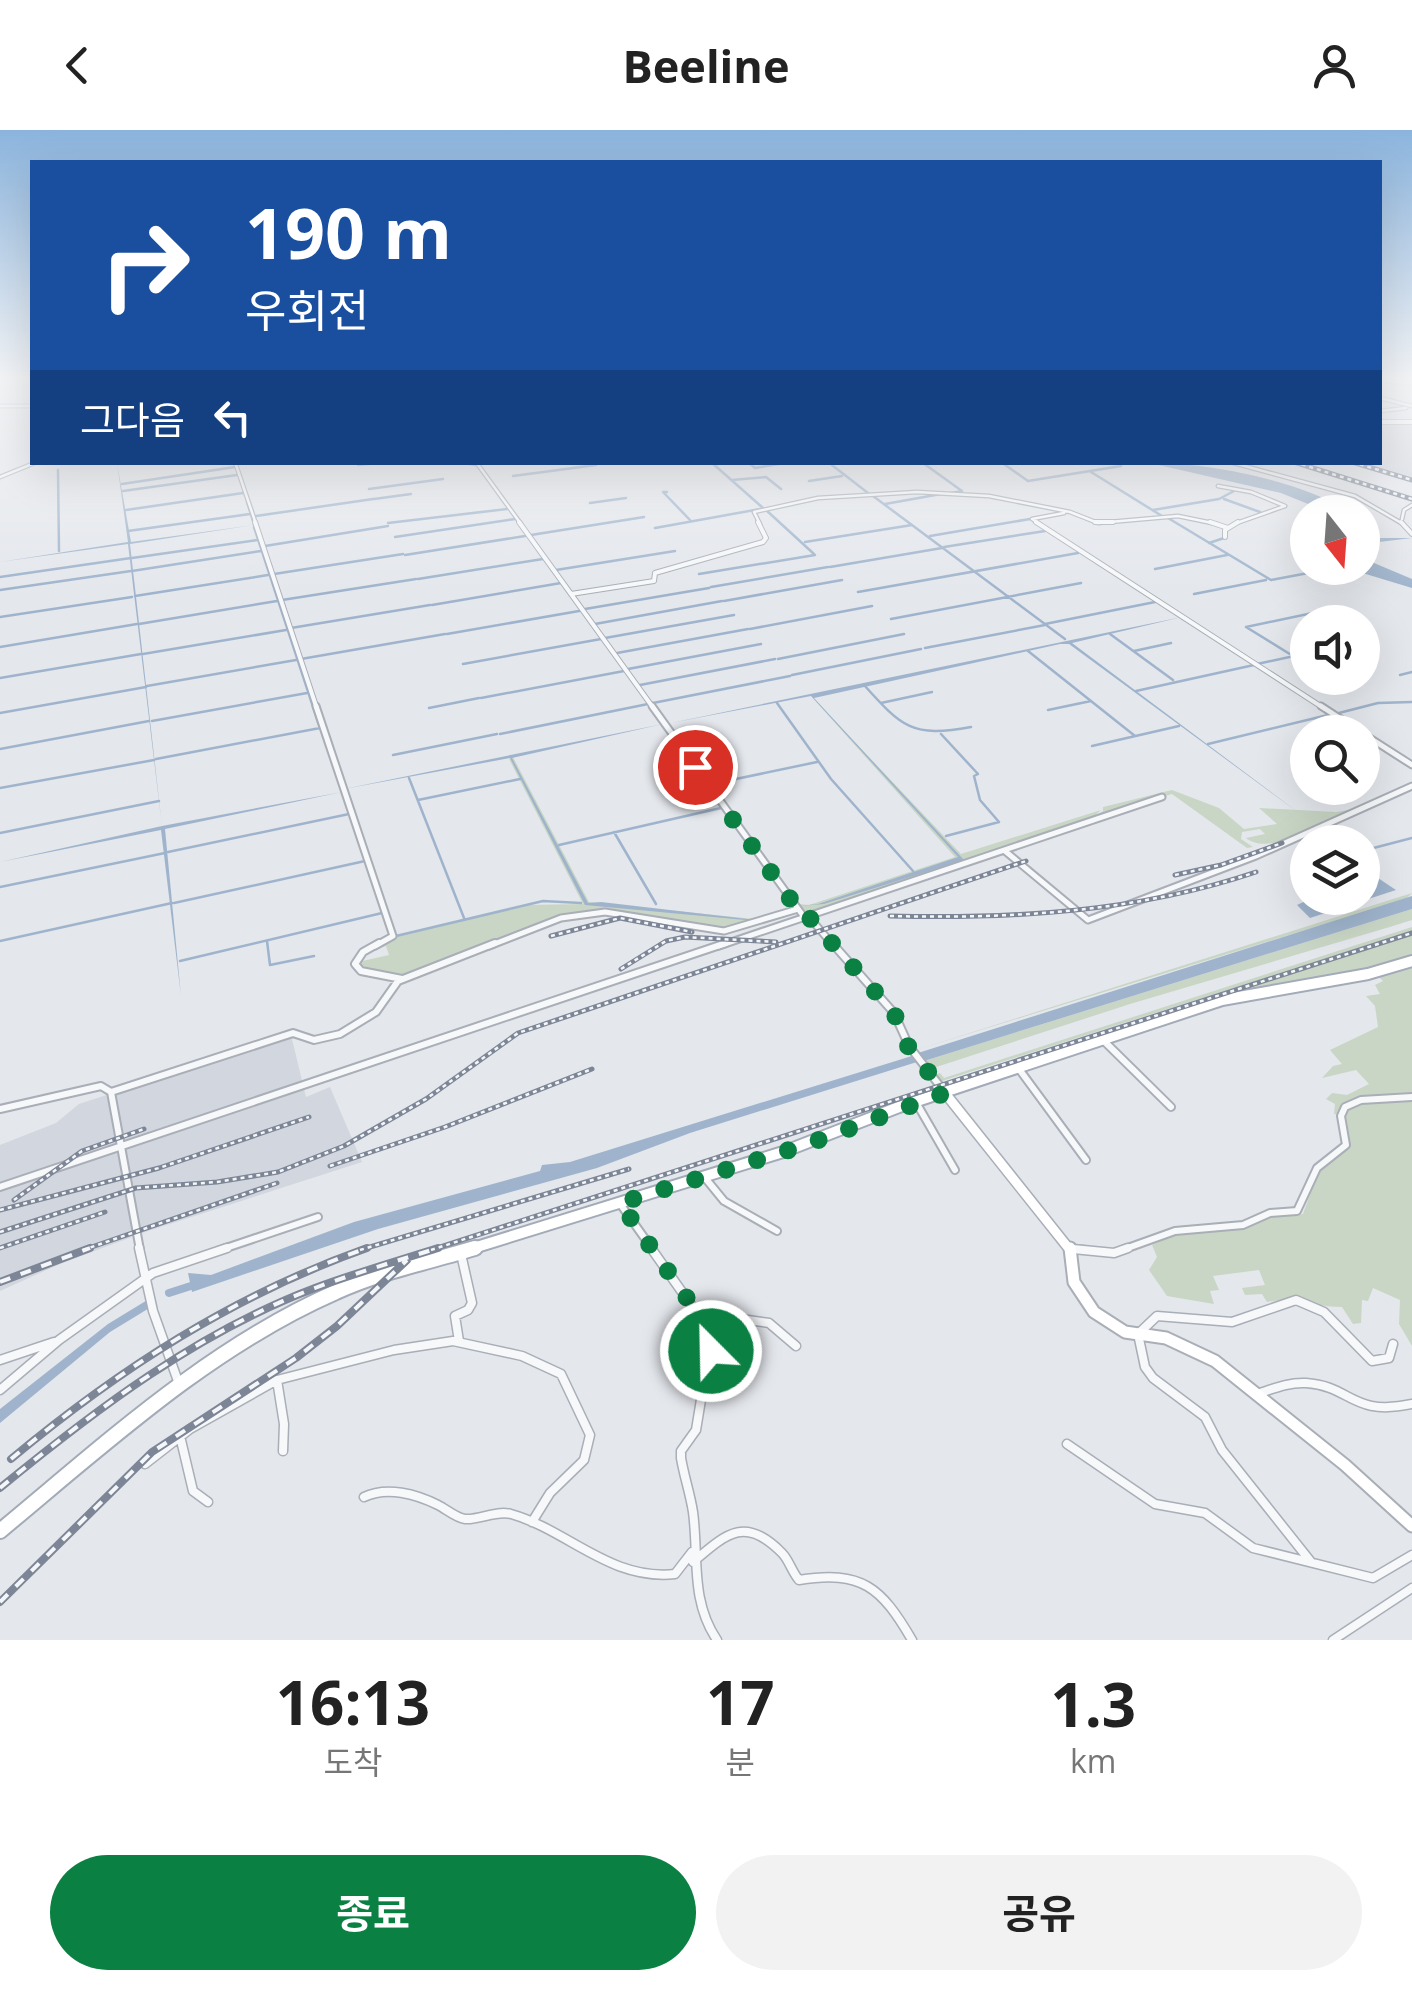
<!DOCTYPE html>
<html lang="ko">
<head>
<meta charset="utf-8">
<style>
  body { margin:0; font-family:"Open Sans","Noto Sans KR",sans-serif; background:#f2f2f2; color:#222; height:100vh; display:flex; flex-direction:column; font-size:38px; white-space:nowrap }
  * { box-sizing:border-box; margin:0 }
  p { font-size:32px; color:#767676 }
  .icon { flex:none; width:55px; height:55px; fill:none; stroke:currentColor; stroke-width:2; stroke-linecap:round; stroke-linejoin:round }
  .map { position:relative; height:1510px; overflow:hidden }
  .sheet { display:flex; flex-direction:column; background:#fff; flex:1 }
  .sheet>* { flex:none }
  .guide { position:absolute; left:30px; top:30px; width:1352px; height:305px; border-radius:0px; box-shadow:0 10px 40px #0002; background:#1a4fa0; color:#fff; overflow:hidden }
  .needle { width:65px; rotate:163deg }
  .tools { position:absolute; left:1290px; top:365px; display:grid; gap:20px }
  .tools a { display:grid; place-items:center; width:90px; height:90px; border-radius:50%; background:#fff; box-shadow:0 10px 40px #0002; font-size:50px }
  .pin { position:absolute; display:grid; place-items:center; width:85px; height:85px; color:#fff; margin:-42px; border:5px solid #fff; border-radius:50%; box-shadow:0 2px 10px #0007 }
  .me { position:absolute; width:110px; margin:-55px; rotate:337deg; stroke-linejoin:round; filter:drop-shadow(0 0 8px #0008) }
  .turn { display:flex; align-items:center; gap:35px; height:210px; padding:0 50px; font-size:45px }
  .turn .icon { width:130px; height:130px; stroke-width:2.5 }
  .turn b { display:block; font-size:70px; line-height:85px }
  .then { display:flex; align-items:center; height:95px; padding:0 50px; background:#0003; gap:20px; font-size:38px }
  .eta { display:flex; justify-content:space-evenly; align-items:center; height:170px; text-align:center }
  .eta b { font-size:60px; font-weight:700; line-height:70px }
  .action { display:flex; gap:20px; margin-top:auto; padding:20px 50px }
  .action a { flex:1; height:115px; border-radius:60px; background:#0b8043; color:#fff; font-size:40px; font-weight:700; line-height:115px; text-align:center }
  .action a+a { background:#f2f2f2; color:#222 }
  header { display:flex; justify-content:space-between; align-items:center; height:130px; padding:0 50px; background:#fff; font-size:45px; font-weight:700 }
  .map>svg:first-child { display:block }
</style>
</head>
<body>
<header><svg class="icon" aria-label="back" viewBox="0 0 24 24"><path d="M15 5l-7 7 7 7"/></svg>Beeline<svg class="icon" aria-label="person" viewBox="0 0 24 24"><circle cx="12" cy="8" r="4"/><path d="M4 21q1-7 8-7t8 7"/></svg></header>
<div class="map">
<svg width="1412" height="1510" viewBox="0 0 1412 1510">
  <rect width="100%" height="100%" fill="#e4e7ec"/>
  <!-- built -->
  <path fill="#d2d6de" d="M1380,294h32v56l-62,-17 30,-1z
    M291,905l15,62 24,-10 32,75 -214,69 -86,32 -62,28v-146l56,-22 23,-19z"/>
  <!-- green -->
  <path fill="#c9d6c5" d="M811,566l150,158 140,-44 -10,9 -285,96 -8,-11 11,1 146,-48z
    M513,627l76,145 165,17 37,-12 2,4 -49,16 -21,2 -118,-17 -30,3 -170,63 -48,-11 1,-5 31,-7 -3,-9 -14,4 22,-13 133,-32 56,-1 -74,-145z
    M1172,660l47,18 25,21 33,-5 -18,-16 77,4 25,-4c-26,12 -92,50 -115,30l19,-4 -5,-5 -18,3 -1,7 12,8 -6,1 -75,-54 -79,23 10,-6v-4z
    M1412,763l-6,6 -490,151z
    M1412,779v11l-19,6 -263,78 -200,65 -6,-8z
    M1412,797v4l-473,151 -5,-7 6,-2 4,5z
    M1412,804v25l-31,10 -102,17 -334,104 -4,-5z
    M1412,833v134l-53,2 -19,16 -6,-1 1,-10 -9,-5 6,-6 15,2 22,-11 -13,-14 -34,8 11,-12 9,-2 -12,-14 48,-23 -3,-21 -9,-10 14,-2 -5,-9 8,-4 -7,-7z
    M1412,969v247l-13,-22 1,-24 -27,-12 -5,13 -6,-1 -1,23 -8,1 -11,-17c-27,0 -46,-11 -75,-5l-5,-8 -17,1 -3,-7 23,-3 -6,-15 -46,6 6,14 -9,1 4,13 -47,-8 -18,-26 8,-13 -5,-12 26,-12 59,-4 30,-13 36,-2 18,-51 27,-16c2,-10 -5,-25 -2,-34 7,-18 51,-13 66,-14z"/>
  <!-- water -->
  <path fill="#9fb4cc" d="M117,333l14,79 123,-17 -124,19 32,282 180,-34 -177,37 16,167 -20,-166 -161,32 162,-36 -34,-282 -128,18 128,-20z
    M1150,333c57,-1 152,18 200,49h-22l-47,-19z
    M1363,395l9,13h40l-41,5 -3,6 6,14 38,16v9l-56,-17 6,-3z
    M1182,487l-110,26 227,170 -230,-169h-9l-246,54 150,162 -140,44 -25,2 19,-2 140,-47 -147,-161 -140,27z
    M663,594l-151,34 76,145 13,-1 155,18 38,-12 -38,13 -171,-16 -75,-147 -166,31z
    M1378,748l18,12 -86,28 -13,-13c15,-7 30,-12 44,-1l-5,-6h26l1,-5 3,1 -3,-11z
    M1412,766v13l-488,152 -6,-8z
    M915,925l2,7 -227,71 -93,35 -219,61 -186,63 -4,-19 23,2 143,-53 186,-51 2,-6 28,-3z
    M149,1169l2,8 -41,25 -110,91v-14l108,-85z"/>
  <g fill="none" stroke-linecap="round" stroke-linejoin="round">
    <!-- stream -->
    <path stroke="#9fb4cc" stroke-width="2.5" d="M457,332l19,3
      M711,332l52,46
      M748,332l7,6 36,-6
      M828,332l40,31
      M1001,332l27,19 93,-15
      M923,333l39,28 -11,2
      M358,335l31,-3
      M58,340l1,81
      M1091,342l71,44
      M513,346l83,-11
      M732,350l34,-3 15,12
      M809,351l33,-5
      M122,354l113,-17
      M369,359l74,-10
      M123,361l114,-16
      M667,362h-4l27,28
      M873,366l192,143
      M374,369l37,-5
      M1224,369l36,13
      M247,372l7,22
      M590,373l36,-5
      M885,374l56,-10
      M126,380l117,-17
      M766,380l48,44
      M1153,380l66,-11 15,-8
      M256,386l117,-17
      M1168,388l103,62 48,-9 38,1
      M388,393l119,-14
      M655,398l105,-19
      M128,401l122,-17
      M531,405l113,-18
      M930,406l100,-17
      M395,407l120,-18
      M805,412l107,-17
      M1209,413l15,-5
      M265,416l123,-20
      M944,417l101,-16
      M405,425l120,-19
      M132,428l125,-18
      M830,437l112,-19
      M1155,439l72,-14
      M556,440l119,-19
      M132,441l129,-20
      M274,444l129,-20
      M699,444l116,-19
      M0,447l131,-19
      M418,449l125,-20
      M711,457l117,-20
      M0,460l131,-19
      M858,462l220,-39
      M1194,464l72,-14
      M135,466l133,-21
      M282,470l134,-21
      M724,471l118,-21
      M432,475l129,-22
      M585,479l124,-21
      M0,487l132,-20
      M891,489l190,-36
      M139,494l138,-23
      M595,494l127,-23
      M1045,494l110,-22
      M291,498l139,-23
      M750,499l122,-23
      M447,504l132,-23
      M1110,504l63,46
      M605,508l129,-23
      M0,517l137,-23
      M925,518l120,-23
      M1028,521l107,85
      M1134,521l37,-8
      M617,523l131,-24
      M143,524l143,-24
      M1293,526l-47,-29 76,-16
      M301,529l144,-25
      M778,529l126,-25
      M463,534l138,-25
      M1257,534l51,-11
      M628,539l133,-25
      M792,545l129,-26
      M1400,545l12,-3
      M0,548l141,-24
      M640,555l135,-26
      M864,555c38,42 48,53 107,42
      M147,556l149,-26
      M1136,561l118,-26
      M481,568l143,-27
      M653,573l137,-27
      M777,573l54,76 82,92
      M881,573l51,-11
      M429,578l50,-10
      M1048,580l43,-9
      M0,583l146,-26
      M1335,584l43,-11 34,-1
      M152,591l155,-28
      M500,604l148,-30
      M941,604l37,40 -4,2 6,24 19,22 -53,14
      M1208,614l124,-30
      M1092,616l87,-20
      M0,619l149,-28
      M393,625l104,-21
      M156,629l164,-31 -66,-201
      M409,648l55,140
      M712,654l105,-22
      M0,658l154,-28
      M418,670l102,-21
      M614,702l42,72
      M0,703l159,-32
      M559,715l162,-37
      M1362,721l50,-13
      M168,722l181,-38
      M0,757l165,-34
      M174,773l191,-42
      M396,806l147,-35 38,2
      M0,811l172,-38
      M267,811l3,24 44,-9
      M180,831l202,-48"/>
    <!-- canal -->
    <path stroke="#9fb4cc" stroke-width="8" d="M169,1163l28,-9"/>
    <!-- street-far4 casing -->
    <g stroke="#a9aeb7" stroke-width="5">
      <path id="street-far4" d="M1380,251l32,2
        M1380,268l32,8
        M0,276h32
        M1380,281l26,-3
        M235,332l21,62
        M476,332l45,62
        M1230,332l125,34 48,28
        M0,347l37,-15
        M1218,356l33,6 34,14
        M1402,389l2,-9 8,-5
        M760,394l-6,-12 64,-14 99,-6 72,4 81,16 28,11 80,-7 39,8
        M1040,394l-8,-5 32,-6
        M1234,394l51,-18"/>
    </g>
    <!-- street-far3 casing -->
    <g stroke="#a9aeb7" stroke-width="6">
      <path id="street-far3" d="M255,392l62,187
        M519,392l135,187
        M1036,392l289,187
        M1095,392h18
        M1210,392l18,6
        M1401,392l11,12
        M1225,407v-7l13,-8
        M571,464l83,-13 1,-8 108,-31 3,-4 -8,-16"/>
    </g>
    <!-- street-far2 casing -->
    <g stroke="#a9aeb7" stroke-width="9">
      <path id="street-far2" d="M316,576l77,230 -18,10
        M652,576l152,211
        M1321,576l40,26
        M1362,603l50,32
        M1005,721l83,69 168,-64 156,-70
        M808,786l26,30
        M489,816l72,-28 44,-6 119,19 74,-22
        M719,816l443,-149"/>
    </g>
    <!-- street-far1 casing -->
    <g stroke="#a9aeb7" stroke-width="10">
      <path id="street-far1" d="M379,813l-16,9 -8,12 6,7 41,8
        M832,813l62,70 15,33 34,44
        M1105,912l66,65
        M1019,939l67,91
        M111,962l182,-59 21,7 26,-6 36,-22 22,-31 97,-38
        M917,974l38,66
        M0,979l101,-23 10,6 29,158
        M706,1049l18,22 53,30
        M0,1057l726,-244
        M621,1075l32,45
        M1073,1119l13,1
        M220,1120l98,-33
        M1122,1120l53,-19 68,-6 27,-12 27,-2 20,-43 29,-23 -5,-29 4,-9 16,-7 51,-3"/>
    </g>
    <!-- street casing -->
    <g stroke="#a9aeb7" stroke-width="11">
      <path id="street" d="M139,1118l14,63 26,73
        M651,1118l50,71 9,26 -14,85 -15,21v7c3,18 9,35 12,54 6,45 -3,88 24,128
        M1073,1119l41,4 14,-5
        M699,1183l70,10 27,23
        M459,1211l-4,-25 13,-6 4,-7 -11,-49
        M0,1230l54,-18
        M277,1250l7,44 -1,27
        M0,1260l59,-50 94,-67 74,-25
        M1260,1263c15,-5 30,-11 46,-10 46,3 45,34 106,21
        M180,1306l13,55 15,11
        M1067,1314l88,60 50,9 48,35 120,30 39,-23
        M145,1334l45,-35 87,-49 117,-30 59,-9 69,15 39,18 29,61 -6,25 -34,33 -18,29
        M364,1367c23,-11 52,-3 74,8 8,4 18,13 27,14 15,1 31,-9 46,-5 57,16 99,67 164,60l17,-22
        M693,1432c33,-28 52,-47 89,-9 7,7 10,19 17,27 63,-10 82,7 113,60
        M1311,1432l-89,-112 -17,-33 -52,-39 -8,-11 -7,-33 19,-18 75,6 64,-22 28,12 48,49 17,-3 4,-14
        M1333,1510l79,-52"/>
    </g>
    <!-- secondary-far2 casing -->
    <g stroke="#a9aeb7" stroke-width="6">
      <path id="secondary-far2" d="M1380,292h32"/>
    </g>
    <!-- secondary-far1 casing -->
    <g stroke="#a9aeb7" stroke-width="12">
      <path id="secondary-far1" d="M945,963l125,157"/>
    </g>
    <!-- secondary casing -->
    <g stroke="#a9aeb7" stroke-width="15">
      <path id="secondary" d="M1070,1118l4,34 20,30 31,20 41,6 49,23 130,104 67,61"/>
    </g>
    <!-- primary-far1 casing -->
    <g stroke="#a3abb8" stroke-width="14">
      <path id="primary-far1" d="M467,1120l316,-98 116,-45 323,-107 146,-26 44,-13"/>
    </g>
    <!-- primary casing -->
    <g stroke="#a3abb8" stroke-width="18">
      <path id="primary" d="M0,1401c105,-87 210,-184 336,-239 43,-20 93,-30 139,-44"/>
    </g>
    <!-- street-far4 -->
    <use href="#street-far4" stroke="#f7f8fa" stroke-width="2.5"/>
    <!-- street-far3 -->
    <use href="#street-far3" stroke="#f7f8fa" stroke-width="4"/>
    <!-- street-far2 -->
    <use href="#street-far2" stroke="#f7f8fa" stroke-width="5"/>
    <!-- street-far1 -->
    <use href="#street-far1" stroke="#f7f8fa" stroke-width="6"/>
    <!-- street -->
    <use href="#street" stroke="#f7f8fa" stroke-width="8"/>
    <!-- secondary-far2 -->
    <use href="#secondary-far2" stroke="#fff" stroke-width="4"/>
    <!-- secondary-far1 -->
    <use href="#secondary-far1" stroke="#fff" stroke-width="9"/>
    <!-- secondary -->
    <use href="#secondary" stroke="#fff" stroke-width="11"/>
    <!-- primary-far1 -->
    <use href="#primary-far1" stroke="#fff" stroke-width="10"/>
    <!-- primary -->
    <use href="#primary" stroke="#fff" stroke-width="14"/>
    <!-- rail-far1 casing -->
    <g stroke="#7d8696" stroke-width="5">
      <path id="rail-far1" d="M1294,332l118,37
        M1352,332l60,18
        M1175,745l46,-10 61,-22
        M890,786c124,3 248,-4 366,-44
        M551,806l69,-18 72,14
        M621,839l45,-28 19,-4 91,5
        M330,1036l115,-39 147,-58
        M14,1070l68,-49 62,-22
        M0,1080l159,-42 150,-51
        M0,1102l136,-44 81,-6 61,-10 66,-26 82,-47 92,-66 508,-172
        M0,1118l105,-36
        M83,1120l194,-67
        M360,1120l269,-81
        M431,1120l981,-317"/>
    </g>
    <!-- rail casing -->
    <g stroke="#7d8696" stroke-width="8">
      <path id="rail" d="M0,1152l90,-34
        M11,1329c108,-90 223,-164 356,-211
        M0,1358c95,-78 198,-156 315,-200 40,-15 82,-27 123,-40
        M0,1472l152,-150 144,-94 41,-32 70,-66"/>
    </g>
    <!-- rail-far1 -->
    <use href="#rail-far1" stroke="#f4f6f9" stroke-width="2.5" stroke-dasharray="4" stroke-linecap="butt"/>
    <!-- rail -->
    <use href="#rail" stroke="#f4f6f9" stroke-width="4" stroke-dasharray="11" stroke-linecap="butt"/>
  </g>
  <!-- sky -->
  <linearGradient id="sky" x2="0" y2="1"><stop stop-color="#8bb4dd"/><stop offset="0.54" stop-color="#f3f4f6"/><stop offset="1" stop-color="#f3f4f6" stop-opacity="0"/></linearGradient>
  <rect width="1412" height="461" fill="url(#sky)"/>
  <g fill="none" stroke-linecap="round" stroke-linejoin="round">
    <!-- route -->
    <path stroke="#0b8043" stroke-width="18" stroke-dasharray="0 32.4" d="M695,637l109,151 4,-2 86,97 14,33 37,47 -140,52 -185,58 81,115 10,33"/>
  </g>
</svg>
<div class="tools">
<a><svg class="needle" viewBox="-14 -14 28 28"><path d="M0-13l5 13h-10z" fill="#e53935"/><path d="M0 13l5-13h-10z" fill="#767676"/></svg></a>
<a><svg class="icon" aria-label="sound" viewBox="0 0 24 24"><path d="M4 9h4l5-4v14l-5-4H4zM17 9q2 3 0 6"/></svg></a>
<a><svg class="icon" aria-label="search" viewBox="0 0 24 24"><circle cx="10" cy="10" r="6"/><path d="M15 15l6 6"/></svg></a>
<a><svg class="icon" aria-label="layers" viewBox="0 0 24 24"><path d="M12 4l9 5-9 5-9-5zM3 14l9 5 9-5"/></svg></a>
</div>
<div class="pin" style="left:695px;top:637px;background:#d93025"><svg class="icon" aria-label="arrive" viewBox="0 0 24 24"><path d="M6 21V4h12l-3 4 3 4H6"/></svg></div>
<svg class="me" style="left:711px;top:1221px" viewBox="-20 -20 40 40"><circle r="17" fill="#0b8043" stroke="#fff" stroke-width="3"/><path d="M0-11L8 9 0 5-8 9z" fill="#fff"/></svg>
<div class="guide">
<div class="turn"><svg class="icon" aria-label="right" viewBox="0 0 24 24"><path d="M7 20v-9h11M14 6l5 5-5 5"/></svg><div><b>190 m</b>우회전</div></div>
<div class="then">그다음<svg class="icon" aria-label="left" viewBox="0 0 24 24"><path d="M17 20v-9H6M10 6l-5 5 5 5"/></svg></div>
</div>
</div>
<section class="sheet">
<div class="eta">
<div><b>16:13</b><p>도착</p></div>
<div><b>17</b><p>분</p></div>
<div><b>1.3</b><p>km</p></div>
</div>
<div class="action"><a>종료</a><a>공유</a></div>
</section>
</body>
</html>
